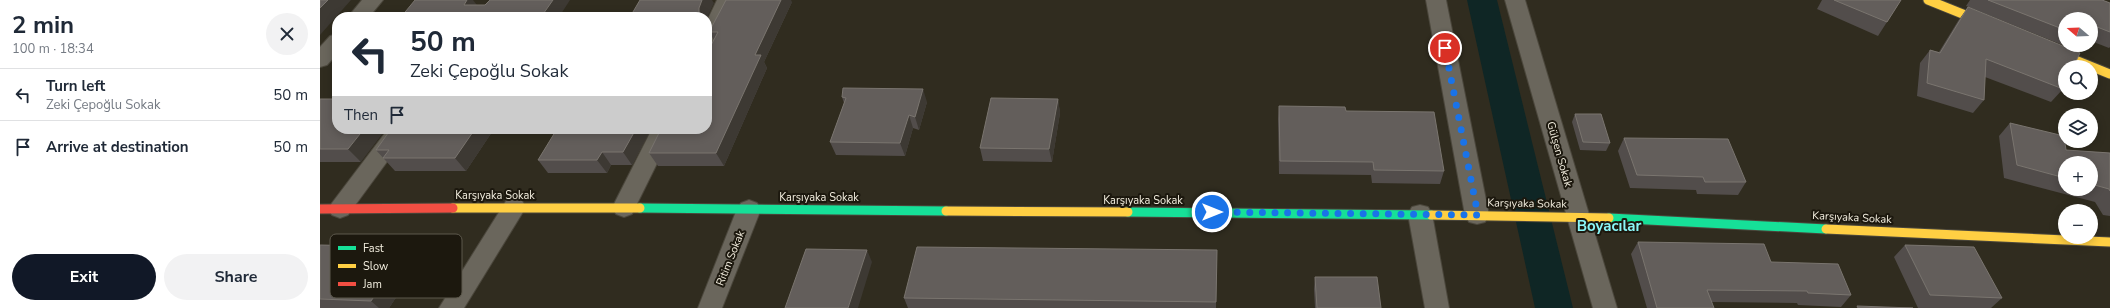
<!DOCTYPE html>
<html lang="en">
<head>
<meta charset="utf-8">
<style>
  body { margin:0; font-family:"Nunito Sans",sans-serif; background:#f2f2f3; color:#1f2937; height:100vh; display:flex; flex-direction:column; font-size:15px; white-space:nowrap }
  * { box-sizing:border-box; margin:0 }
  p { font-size:13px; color:#747a83 }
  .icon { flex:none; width:22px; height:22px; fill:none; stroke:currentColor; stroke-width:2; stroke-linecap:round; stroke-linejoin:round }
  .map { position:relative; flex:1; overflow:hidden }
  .drawer { display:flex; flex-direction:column; background:#fff; width:320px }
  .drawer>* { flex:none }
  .top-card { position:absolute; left:12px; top:12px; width:380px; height:122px; border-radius:16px; box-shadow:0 2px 10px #0003; background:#fff; color:#1f2937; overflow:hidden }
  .needle { width:26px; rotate:289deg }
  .tools { position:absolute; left:1738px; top:12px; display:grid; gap:8px }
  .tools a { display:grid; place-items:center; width:40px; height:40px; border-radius:50%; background:#fff; box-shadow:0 2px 10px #0003; font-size:20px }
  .pin { position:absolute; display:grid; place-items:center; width:34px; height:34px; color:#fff; margin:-17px; border:2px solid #fff; border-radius:50%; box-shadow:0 1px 4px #0007 }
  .me { position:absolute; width:44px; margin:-22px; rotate:90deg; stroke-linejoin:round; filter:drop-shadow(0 0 3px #0008) }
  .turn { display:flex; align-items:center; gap:14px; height:84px; padding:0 12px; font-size:18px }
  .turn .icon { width:52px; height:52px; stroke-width:2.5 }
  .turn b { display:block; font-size:28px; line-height:34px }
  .then { display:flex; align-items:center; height:38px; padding:0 12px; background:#0003; gap:8px; font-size:15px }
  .round { display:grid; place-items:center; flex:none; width:42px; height:42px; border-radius:21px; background:#f2f2f3 }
  .summary { display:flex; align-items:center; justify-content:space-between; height:68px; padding:0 12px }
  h1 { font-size:24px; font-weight:700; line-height:30px }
  .action { display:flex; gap:8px; margin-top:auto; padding:8px 12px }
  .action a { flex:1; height:46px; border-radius:24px; background:#111827; color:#fff; font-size:16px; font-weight:700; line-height:46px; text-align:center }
  .action a+a { background:#f2f2f3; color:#1f2937 }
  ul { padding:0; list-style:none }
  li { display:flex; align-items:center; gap:12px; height:52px; padding:0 12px; border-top:1px solid #e0e1e3 }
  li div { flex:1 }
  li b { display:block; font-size:15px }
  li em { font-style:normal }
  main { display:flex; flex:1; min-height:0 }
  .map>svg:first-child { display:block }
</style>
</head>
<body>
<main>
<section class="drawer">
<div class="summary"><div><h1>2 min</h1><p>100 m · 18:34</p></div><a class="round"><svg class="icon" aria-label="close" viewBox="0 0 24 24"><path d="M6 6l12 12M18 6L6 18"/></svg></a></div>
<ul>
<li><svg class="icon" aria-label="left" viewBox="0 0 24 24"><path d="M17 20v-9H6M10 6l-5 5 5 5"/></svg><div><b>Turn left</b><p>Zeki Çepoğlu Sokak</p></div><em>50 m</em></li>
<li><svg class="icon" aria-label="arrive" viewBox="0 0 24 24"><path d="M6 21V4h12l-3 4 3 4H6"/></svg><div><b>Arrive at destination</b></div><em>50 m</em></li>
</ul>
<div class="action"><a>Exit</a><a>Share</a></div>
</section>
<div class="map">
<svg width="1790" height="308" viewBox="0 0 1790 308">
  <rect width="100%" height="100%" fill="#302c1f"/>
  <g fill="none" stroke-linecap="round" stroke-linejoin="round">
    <!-- canal -->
    <path fill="#0f2625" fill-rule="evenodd" d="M1147,0h30l76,308h-38z"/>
    <!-- street casing -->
    <g stroke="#4b473c" stroke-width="2">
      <path id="street" d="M42,0h21l-14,17h-21z
        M397,0h20l-23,46 -7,2v-27z
        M1106,0h20l43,215 -4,7 -8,2 -8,-2 -4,-7z
        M1185,0h20l92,308h-24z
        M17,34v20l-10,11 -7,2v-20l10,-11z
        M68,129h23l-63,86 -8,3 -8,-3 -4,-6 4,-6z
        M332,129h22l-42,85 -8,3 -8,-3 -4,-6z
        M194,198l8,3 4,6 -62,101h-25l67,-107z
        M429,200l8,3 4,6 -39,99h-24l39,-99 4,-6z
        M1100,205l8,2 4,7 17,94h-24l-17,-94 4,-7z"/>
    </g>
    <!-- fast casing -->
    <g stroke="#4b473c" stroke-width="11">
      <path id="fast" d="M320,208l306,3
        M808,212l303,3
        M1289,218l217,11"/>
    </g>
    <!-- slow casing -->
    <g stroke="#4b473c" stroke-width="11">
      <path id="slow" d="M1608,0l62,25
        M1728,49l62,25
        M133,208h187
        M626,211l182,1
        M1111,215l178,3
        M1506,229l284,13"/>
    </g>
    <!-- jam casing -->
    <g stroke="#4b473c" stroke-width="11">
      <path id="jam" d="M0,209l133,-1"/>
    </g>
    <!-- street -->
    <use href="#street" fill="#6a665c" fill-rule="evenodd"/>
    <!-- fast -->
    <use href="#fast" stroke="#16e098" stroke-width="9"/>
    <!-- slow -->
    <use href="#slow" stroke="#ffcf43" stroke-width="9"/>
    <!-- jam -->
    <use href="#jam" stroke="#f24e42" stroke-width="9"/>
  </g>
  <!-- wall -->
  <path fill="#524d4b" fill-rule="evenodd" d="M1502,0h79l-23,36 -61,-27z
    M1650,0h132l8,3v44l-1,1 -18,-7v-22h-26v26h15l-5,5 -109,-44z
    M472,2l-28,60 3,6 -43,98h-66l-9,-13 58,-24 7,-89 -5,-8z
    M1648,7l95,82 -12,13 -66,-25 -1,23 -11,13 -56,-17 3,-33 10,-13 9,2 19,-31z
    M522,97l85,5 -8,28 -6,-2 -8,28 -69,-1 -6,-13 14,-39z
    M0,99l41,63h-41z
    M738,99l2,14 -8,49 -69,-1 -3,-13z
    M959,106l67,5 98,60 -4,13 -68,-1 -1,-8 -92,-1 -1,-55z
    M1255,114l35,29 -4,8 -26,-1 -8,-28z
    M1690,123l56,27 44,3v63l-7,-1 -8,-13 -91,-24 -5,-42zM1745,163h26v26h-26z
    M174,129l-28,42h-71l-19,-21z
    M331,129l-19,36h-21l-4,8h-59l-10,-13z
    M1304,138l122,44 -8,13 -41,-1 -1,-4 -66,-2 -12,-37z
    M1318,242l213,53 -10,12 -43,-2 -1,-2 -85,-1 2,6h-67l-16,-54z
    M0,245l88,2 13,13 -32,48h-69z
    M1585,245l97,53 -11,10h-73l-24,-51z
    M897,250l-1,58h-308l-4,-10z
    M995,277l66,31h-66l-1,-19z"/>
  <!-- shaded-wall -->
  <path fill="#3d3933" d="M8,0h23l-31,35v-27z
    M147,0h6l7,9 -16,-4z
    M233,0h17l-11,17h-18z
    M382,0h10l2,3 -7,15v-1h-8v-9z
    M461,0h10l1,2 -28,60 3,6 -43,98 -8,-13 39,-98z
    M603,89l4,13 -8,28 -4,-13z
    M738,99l2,14 -8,49 -3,-13z
    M589,115l4,13 -8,28 -5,-13z
    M44,129h22l-25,33 -13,-13z
    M155,129h19l-28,42 -11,-13z
    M316,129h15l-19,36 -9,-13z
    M282,152l9,13 -4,8 -10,-13z
    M88,247l13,13 -32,48h-10l-8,-7z
    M547,250l5,12 -14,46h-10z"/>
  <!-- building -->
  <path fill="#635e5b" stroke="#7a756f" d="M0,0h8l-8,8z
    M95,0h52l-3,5h21l5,-5h63l-12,17h-140z
    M320,0h62l-3,8v9h-69z
    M406,0h55l-26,55h6l-45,98h-67l12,-24h46v-76l11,-21h-9z
    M1514,0h67l-14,22z
    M1668,0h114l8,3v29l-18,-7 -1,3v-9h-26v11z
    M1648,7l112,46 -7,14h-8v17l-2,5 -77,-30 -2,41 -57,-17 3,-33 10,3z
    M523,88l80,1 -8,28 -6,-2 -9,28 -70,-1 16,-44 -4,-1z
    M17,94v35h27l-16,20h-28v-50h13z
    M671,98l67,1 -9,50 -69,-1z
    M959,106l66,1 1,4 88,1 10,59 -70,-1 -1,-8 -93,-1z
    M1255,114h26l9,29 -27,-1z
    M1690,123l54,13 2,14 44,3v38l-1,-2 -18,-5v-21h-26v15l-48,-13z
    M71,129h84l-20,29h-72l6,-8h-13z
    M237,129h79l-13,23h-21l-5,8h-59z
    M1304,138l104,1 18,43h-41l-2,-5 -66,-2z
    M1318,242l126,2 7,18 67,2 13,31 -43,-2 -1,-2 -100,-1 7,18h-57z
    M0,245l88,2 -37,54 -51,-2z
    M1585,245l69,2 28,51 -72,-3z
    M597,247l300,3 -1,52 -312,-4z
    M486,249l61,1 -19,58h-63z
    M995,277h62l4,31h-64z
    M1537,306l56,2h-55z"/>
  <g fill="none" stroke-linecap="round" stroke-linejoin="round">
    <!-- route -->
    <path stroke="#1a73e8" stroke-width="7" stroke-dasharray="0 12.6" d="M892,212l266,3 -33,-167"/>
  </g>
  <g text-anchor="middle" stroke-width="4" stroke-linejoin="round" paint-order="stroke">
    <!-- street labels -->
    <g font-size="11" fill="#f2edde" stroke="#1c180e">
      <text transform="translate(1240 154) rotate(74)" y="4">Gülşen Sokak</text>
      <text x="175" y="199">Karşıyaka Sokak</text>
      <text x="499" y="201">Karşıyaka Sokak</text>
      <text x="823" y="204">Karşıyaka Sokak</text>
      <text transform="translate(1207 203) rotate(1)" y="4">Karşıyaka Sokak</text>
      <text transform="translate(1532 217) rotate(3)" y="4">Karşıyaka Sokak</text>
      <text transform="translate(410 258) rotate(-68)" y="4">Ritim Sokak</text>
    </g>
    <!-- district labels -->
    <g font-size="15" font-weight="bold" fill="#8af6f8" stroke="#1c180e">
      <text x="1289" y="231">Boyacılar</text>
    </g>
  </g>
  <!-- legend -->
  <rect x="10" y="234" width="132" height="64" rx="6" fill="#1c180e" stroke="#5c584c" stroke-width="1"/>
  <rect x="18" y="246" width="18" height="4" fill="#16e098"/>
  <rect x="18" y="264" width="18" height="4" fill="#ffcf43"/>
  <rect x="18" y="282" width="18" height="4" fill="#f24e42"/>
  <g font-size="11" fill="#f2edde">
    <text x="43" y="252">Fast</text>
    <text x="43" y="270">Slow</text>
    <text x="43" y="288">Jam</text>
  </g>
</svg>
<div class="tools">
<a><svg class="needle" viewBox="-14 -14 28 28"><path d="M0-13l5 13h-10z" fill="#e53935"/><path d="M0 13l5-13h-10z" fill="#747a83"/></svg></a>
<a><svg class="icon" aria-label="search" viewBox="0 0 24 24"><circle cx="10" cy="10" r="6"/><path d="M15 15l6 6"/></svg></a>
<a><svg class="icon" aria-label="layers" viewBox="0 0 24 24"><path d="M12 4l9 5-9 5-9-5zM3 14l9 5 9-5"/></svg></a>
<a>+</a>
<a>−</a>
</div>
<div class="pin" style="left:1125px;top:48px;background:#d93025"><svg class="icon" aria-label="arrive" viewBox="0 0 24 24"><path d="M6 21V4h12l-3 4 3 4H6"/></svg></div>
<svg class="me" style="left:892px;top:212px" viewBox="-20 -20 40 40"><circle r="17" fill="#1a73e8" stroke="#fff" stroke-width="3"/><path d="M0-11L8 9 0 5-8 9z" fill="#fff"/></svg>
<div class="top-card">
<div class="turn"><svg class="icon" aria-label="left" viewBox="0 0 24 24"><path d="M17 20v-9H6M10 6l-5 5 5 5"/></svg><div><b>50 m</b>Zeki Çepoğlu Sokak</div></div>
<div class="then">Then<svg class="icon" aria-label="arrive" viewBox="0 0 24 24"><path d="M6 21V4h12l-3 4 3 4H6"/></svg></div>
</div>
</div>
</main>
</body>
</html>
